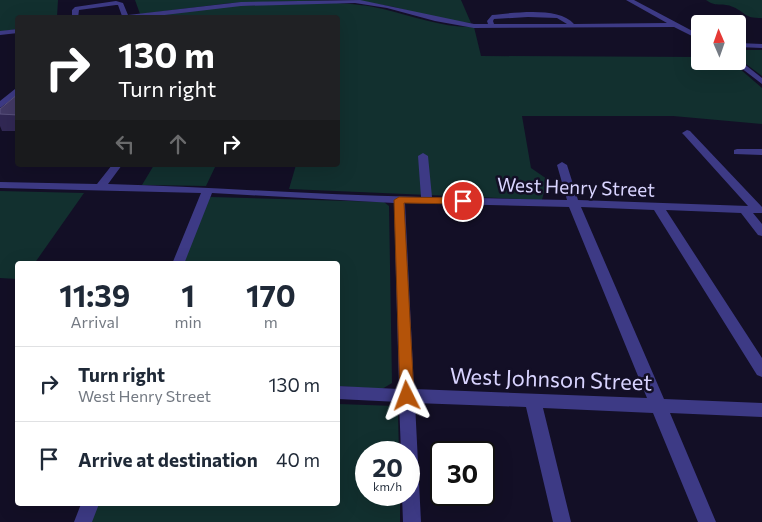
<!DOCTYPE html>
<html lang="en">
<head>
<meta charset="utf-8">
<style>
  body { margin:0; font-family:Commissioner,sans-serif; background:#f6f6f7; color:#1f2937; height:100vh; display:flex; flex-direction:column; font-size:19px; white-space:nowrap }
  * { box-sizing:border-box; margin:0 }
  p { font-size:16px; color:#747a83 }
  .icon { flex:none; width:28px; height:28px; fill:none; stroke:currentColor; stroke-width:2; stroke-linecap:round; stroke-linejoin:round }
  .map { position:relative; flex:1; overflow:hidden }
  .drawer { position:absolute; left:15px; top:261px; width:325px; height:245px; display:flex; flex-direction:column; background:#fff; border-radius:5px; box-shadow:0 5px 20px #0002 }
  .drawer>* { flex:none }
  .hud { position:absolute; left:15px; top:15px; width:325px; height:152px; border-radius:5px; box-shadow:0 5px 20px #0002; background:#202124; color:#fff; overflow:hidden }
  .needle { width:32px; rotate:358deg }
  .controls { position:absolute; left:691px; top:15px; display:grid; gap:10px }
  .controls a { display:grid; place-items:center; width:55px; height:55px; border-radius:5px; background:#fff; box-shadow:0 5px 20px #0002; font-size:25px }
  .speed { position:absolute; left:355px; top:441px; display:flex; gap:10px; font-size:25px; font-weight:700; text-align:center }
  .speed>* { display:grid; place-content:center; width:65px; height:65px; border-radius:50%; background:#fff; box-shadow:0 5px 20px #0002; line-height:1 }
  .speed small { font-size:12px; font-weight:400 }
  .speed .limit { border:2px solid #111; border-radius:8px; background:#fff; color:#111 }
  .pin { position:absolute; display:grid; place-items:center; width:42px; height:42px; color:#fff; margin:-21px; border:2px solid #fff; border-radius:50%; box-shadow:0 1px 5px #0007 }
  .me { position:absolute; width:55px; margin:-28px; rotate:357deg; stroke-linejoin:round; filter:drop-shadow(0 0 4px #0008) }
  .turn { display:flex; align-items:center; gap:18px; height:105px; padding:0 20px; font-size:22px }
  .turn .icon { width:65px; height:65px; stroke-width:2.5 }
  .turn b { display:block; font-size:35px; line-height:42px }
  .lanes { display:flex; align-items:center; height:48px; padding:0 20px; background:#0003; justify-content:center; gap:25px; direction:ltr }
  .lanes .off { opacity:.35 }
  .eta { display:flex; justify-content:space-evenly; align-items:center; height:85px; text-align:center }
  .eta b { font-size:30px; font-weight:700; line-height:35px }
  ul { padding:0; list-style:none }
  li { display:flex; align-items:center; gap:15px; height:75px; padding:0 20px; border-top:1px solid #e0e1e3 }
  li div { flex:1 }
  li b { display:block; font-size:19px }
  li em { font-style:normal }
  .map>svg:first-child { display:block }
</style>
</head>
<body>
<div class="map">
<svg width="762" height="522" viewBox="0 0 762 522">
  <rect width="100%" height="100%" fill="#130f26"/>
  <!-- green -->
  <path fill="#12302f" d="M0,0h58l-1,17 -39,1 -1,11 -17,3z
    M135,0h201l-105,3 -91,11z
    M353,0h108l10,23 -29,-3 -48,-13z
    M706,0h56v18c-19,0 -15,-5 -29,-11 -10,-5 -16,1 -27,-7z
    M336,3c16,1 31,2 47,6 30,7 60,19 91,18l7,29 219,1v4h28l12,8 22,19v36l-89,-8h-151l9,52 16,11 -5,21 -253,-11 7,-24h42v-147h-207l96,-12z
    M743,50h19v26l-24,-18v-6z
    M154,165h62l-10,21 -64,-1z
    M0,191l84,2 -50,71h-16l-1,15 -17,-1z
    M211,197l173,5 5,4 3,177 -10,6 -44,-3v-122h-160l26,-63z
    M338,404l57,2 3,10 1,36h-33v43h34v27h-321l7,-18h252z"/>
  <g fill="none" stroke-linecap="round" stroke-linejoin="round">
    <!-- minor -->
    <path fill="#3d3a85" fill-rule="evenodd" d="M360,0l114,24h14l-1,-3 5,-6c21,-2 67,-9 82,9l93,-1 -41,-23h8l66,35v5l-26,-13 -200,1 -39,-7 -48,-13 -32,-5 -114,3 -102,12h-24l7,-2 -4,-11h-2l-37,5 -1,8h-6v-8l3,-3 41,-6 7,2 5,12 113,-13zM528,17l29,1 10,6h-73l-1,-3 1,-2z
      M18,29v4l-18,2v-4z
      M738,43l24,1v4l-24,-1z
      M738,59l24,19v6l-30,-23h6z
      M15,89h3v6l-18,13v-7z
      M687,130l3,1 72,76v6h-9l9,11v12l-4,-1 -17,-22 -75,-3 96,148v19l-5,-2 -103,-165 -73,-3 83,192 98,4v14l-92,-4 46,109h-18l-45,-109 -110,-5 28,114h-18l-27,-115 -111,-4 6,119h-18l-1,-27h7v-43h-8l-2,-50 -61,-3v-13l61,3 -5,-186 -182,-10 -28,71h-12l29,-71 -201,-5v-6l97,2 15,-19h10l-14,19c105,3 209,11 313,13l-3,-41 5,-3 5,3 4,41 135,3 -10,-35 5,-3 5,3 11,35 170,6 -64,-71 -2,-2zM405,203l164,4 78,191 -233,-9z
      M737,149h25v6l-28,-1v-4z
      M81,504h18l-7,18h-18z"/>
  </g>
  <!-- wall -->
  <path fill="#312854" d="M18,94v37h-16l-2,-5v-17z"/>
  <!-- building -->
  <path fill="#433a66" stroke="#5a527e" d="M18,94v21l-18,-1v-5z"/>
  <!-- route -->
  <path fill="#b45309" stroke="#753606" d="M399,197l64,1 5,3 -5,3 -59,-1 10,193 -2,4 -5,2 -5,-2 -2,-4 -6,-196z"/>
  <g text-anchor="middle" stroke-width="5" stroke-linejoin="round" paint-order="stroke">
    <!-- street labels -->
    <g font-size="19" fill="#d9d4ff" stroke="#130f26">
      <text transform="translate(576 187) rotate(2)" y="7">West Henry Street</text>
    </g>
    <!-- near-street labels -->
    <g font-size="22" fill="#d9d4ff" stroke="#130f26">
      <text transform="translate(551 379) rotate(2)" y="8">West Johnson Street</text>
    </g>
  </g>
</svg>
<div class="controls">
<a><svg class="needle" viewBox="-14 -14 28 28"><path d="M0-13l5 13h-10z" fill="#e53935"/><path d="M0 13l5-13h-10z" fill="#747a83"/></svg></a>
</div>
<div class="speed"><div>20<small>km/h</small></div><div class="limit">30</div></div>
<div class="pin" style="left:463px;top:201px;background:#d93025"><svg class="icon" aria-label="arrive" viewBox="0 0 24 24"><path d="M6 21V4h12l-3 4 3 4H6"/></svg></div>
<svg class="me" style="left:407px;top:396px" viewBox="-20 -20 40 40"><path d="M0-17L14 15 0 8-14 15z" fill="#b45309" stroke="#fff" stroke-width="4"/></svg>
<div class="hud">
<div class="turn"><svg class="icon" aria-label="right" viewBox="0 0 24 24"><path d="M7 20v-9h11M14 6l5 5-5 5"/></svg><div><b>130 m</b>Turn right</div></div>
<div class="lanes"><svg class="icon off" aria-label="left" viewBox="0 0 24 24"><path d="M17 20v-9H6M10 6l-5 5 5 5"/></svg><svg class="icon off" aria-label="ahead" viewBox="0 0 24 24"><path d="M12 20V5M6 11l6-6 6 6"/></svg><svg class="icon" aria-label="right" viewBox="0 0 24 24"><path d="M7 20v-9h11M14 6l5 5-5 5"/></svg></div>
</div>
<section class="drawer">
<div class="eta">
<div><b>11:39</b><p>Arrival</p></div>
<div><b>1</b><p>min</p></div>
<div><b>170</b><p>m</p></div>
</div>
<ul>
<li><svg class="icon" aria-label="right" viewBox="0 0 24 24"><path d="M7 20v-9h11M14 6l5 5-5 5"/></svg><div><b>Turn right</b><p>West Henry Street</p></div><em>130 m</em></li>
<li><svg class="icon" aria-label="arrive" viewBox="0 0 24 24"><path d="M6 21V4h12l-3 4 3 4H6"/></svg><div><b>Arrive at destination</b></div><em>40 m</em></li>
</ul>
</section>
</div>
</body>
</html>
